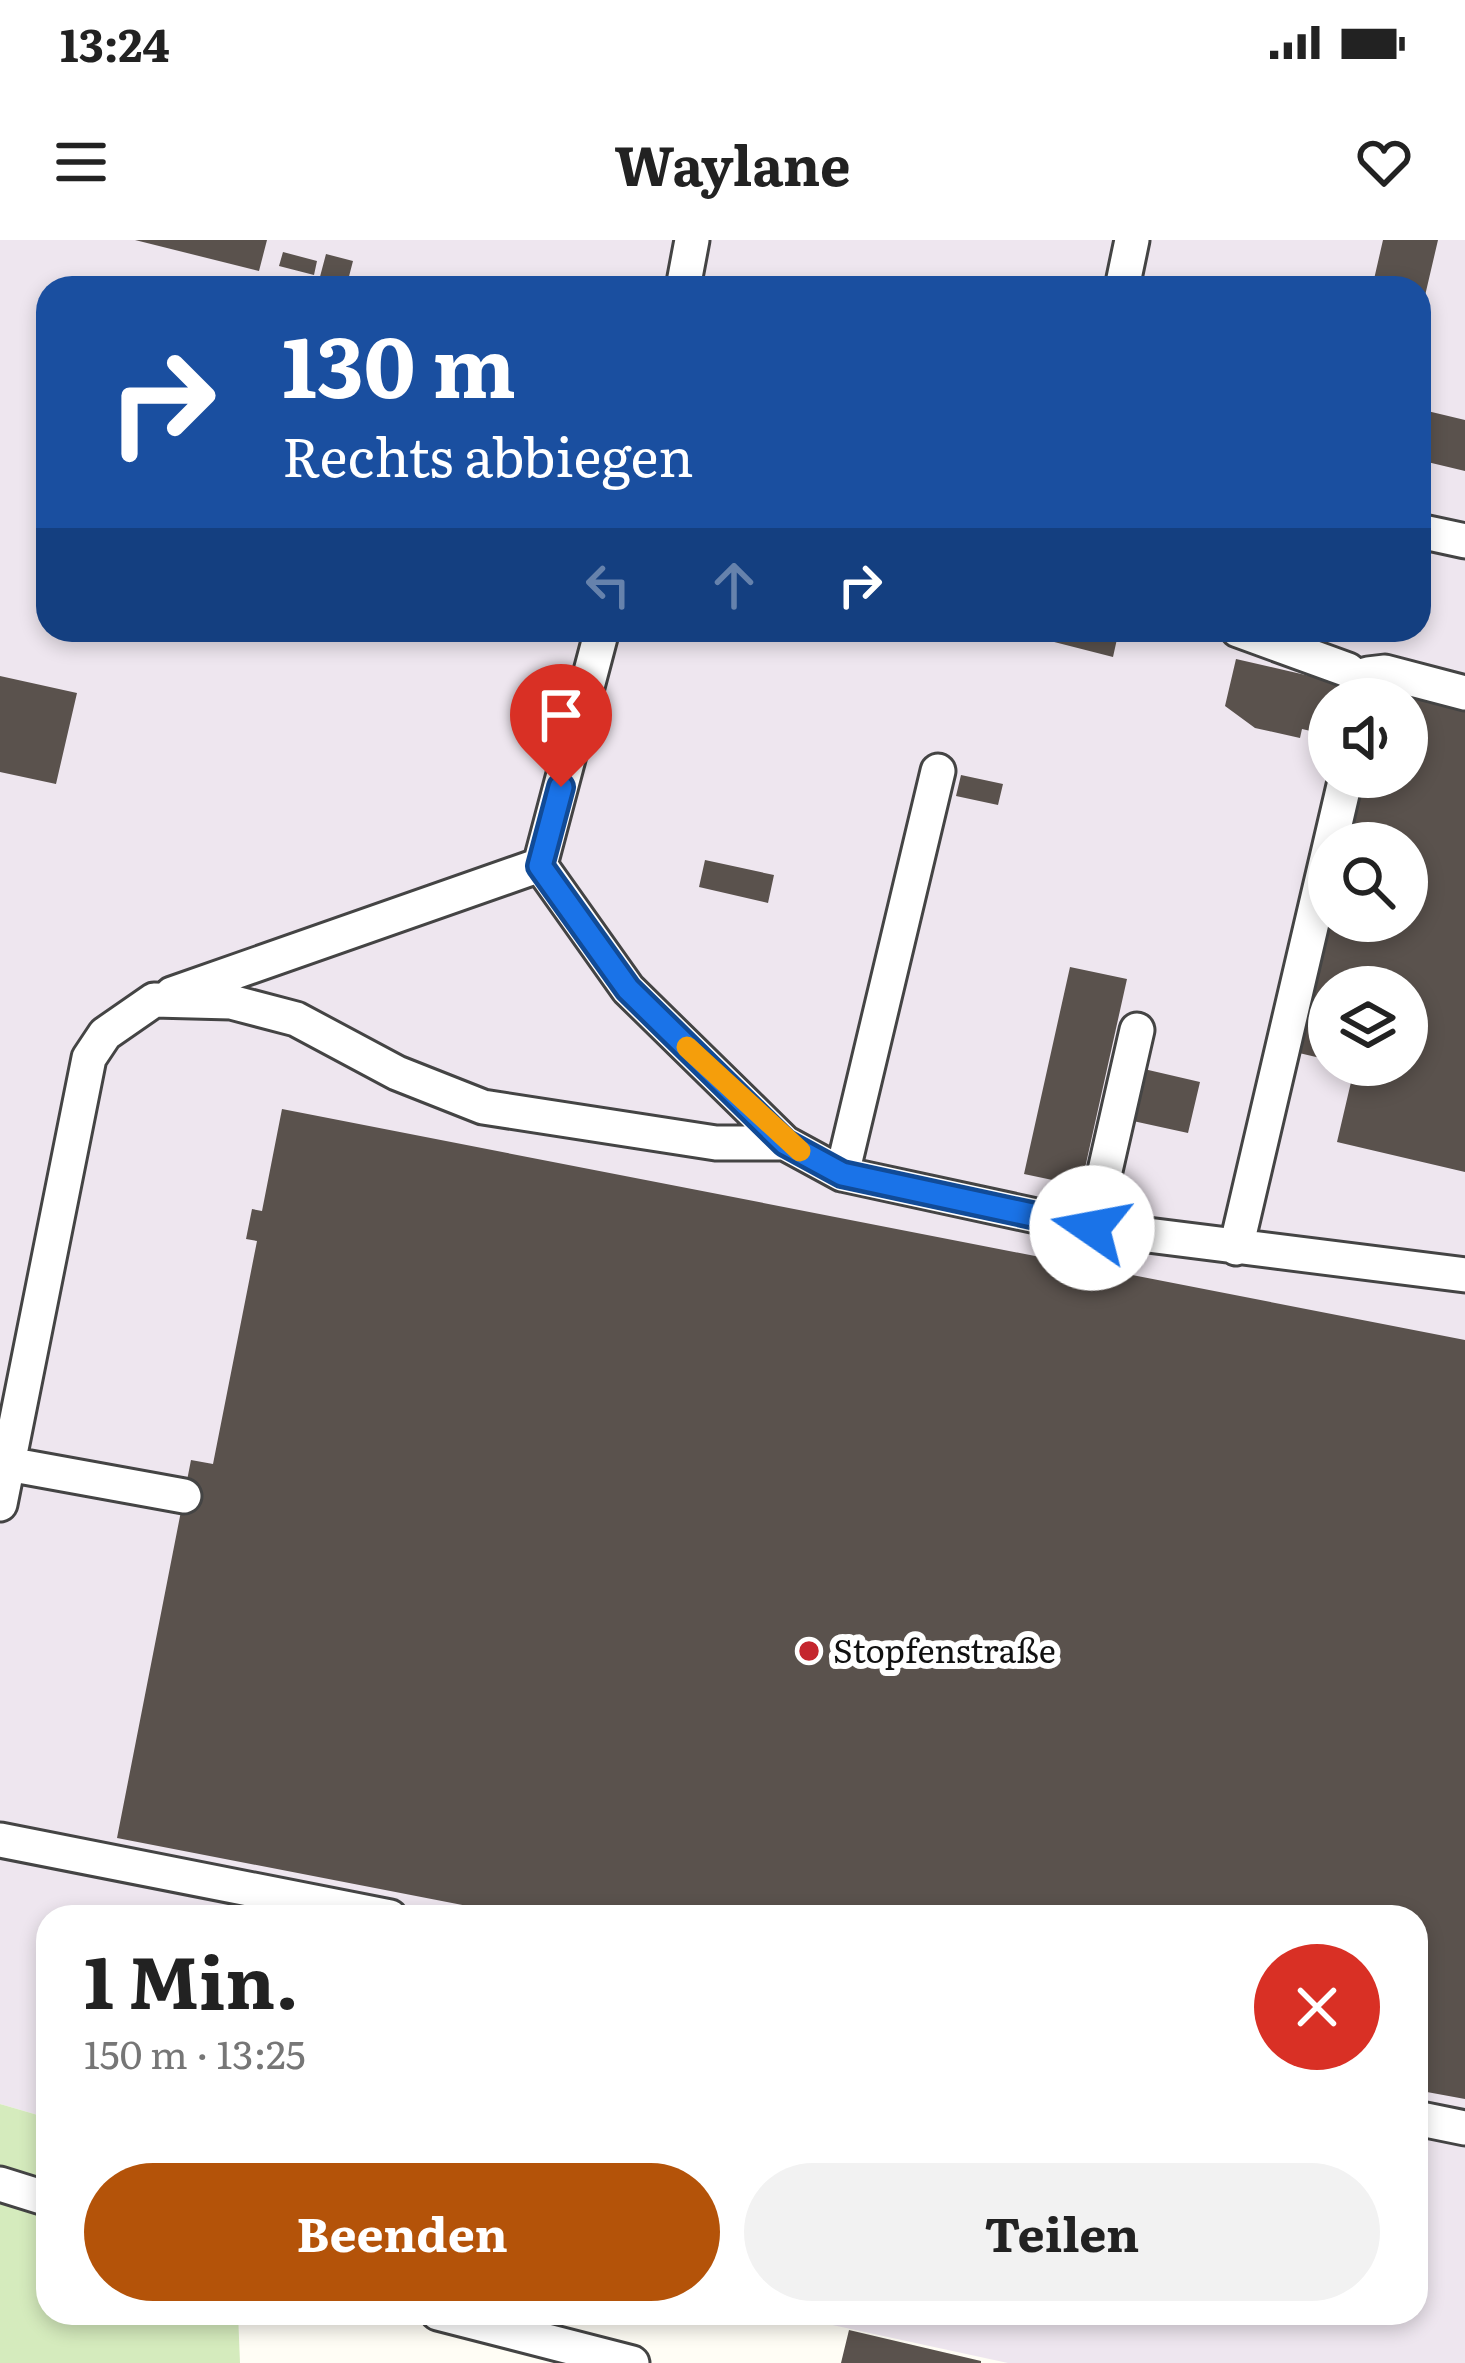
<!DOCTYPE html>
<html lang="de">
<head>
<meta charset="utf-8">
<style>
  body { margin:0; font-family:Literata,serif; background:#f2f2f2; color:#222; height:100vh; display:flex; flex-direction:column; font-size:45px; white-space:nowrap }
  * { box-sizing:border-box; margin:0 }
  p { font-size:39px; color:#767676 }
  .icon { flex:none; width:66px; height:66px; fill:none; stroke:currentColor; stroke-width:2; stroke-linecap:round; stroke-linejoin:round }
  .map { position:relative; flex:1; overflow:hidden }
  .drawer { position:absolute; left:36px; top:1665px; width:1392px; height:420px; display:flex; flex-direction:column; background:#fff; border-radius:36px; box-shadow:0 6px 18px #0003 }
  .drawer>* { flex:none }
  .top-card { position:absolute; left:36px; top:36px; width:1395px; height:366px; border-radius:36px; box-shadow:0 6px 18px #0003; background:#1a4fa0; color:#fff; overflow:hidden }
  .fabs { position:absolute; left:1308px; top:438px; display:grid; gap:24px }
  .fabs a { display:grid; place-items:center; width:120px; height:120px; border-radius:50%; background:#fff; box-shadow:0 6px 18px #0003; font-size:60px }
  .pin { position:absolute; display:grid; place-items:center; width:102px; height:102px; color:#fff; margin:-123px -51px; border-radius:50% 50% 50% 0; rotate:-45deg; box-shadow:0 0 12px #0007 }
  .pin .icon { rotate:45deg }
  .me { position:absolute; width:132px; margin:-66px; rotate:282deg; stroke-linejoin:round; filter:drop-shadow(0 0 9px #0008) }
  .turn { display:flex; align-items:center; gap:42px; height:252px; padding:0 48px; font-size:54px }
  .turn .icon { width:156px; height:156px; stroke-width:2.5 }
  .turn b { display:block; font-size:84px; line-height:102px }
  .lanes { display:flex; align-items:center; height:114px; padding:0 48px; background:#0003; justify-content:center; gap:60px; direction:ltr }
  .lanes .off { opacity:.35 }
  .round { display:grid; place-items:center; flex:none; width:126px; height:126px; border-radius:63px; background:#f2f2f2 }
  .head { display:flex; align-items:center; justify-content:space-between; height:204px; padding:0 48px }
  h1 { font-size:72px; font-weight:700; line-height:90px }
  .cta { display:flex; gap:24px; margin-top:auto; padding:24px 48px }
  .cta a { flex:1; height:138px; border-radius:72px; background:#b45309; color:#fff; font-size:48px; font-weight:700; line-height:138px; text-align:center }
  .cta a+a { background:#f2f2f2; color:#222 }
  .status { display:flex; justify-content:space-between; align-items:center; height:84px; padding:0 60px; background:#fff; direction:ltr }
  .status svg { height:33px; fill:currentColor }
  header { display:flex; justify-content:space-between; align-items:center; height:156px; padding:0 48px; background:#fff; font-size:54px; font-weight:700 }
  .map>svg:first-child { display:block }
</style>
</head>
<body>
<div class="status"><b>13:24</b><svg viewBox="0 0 49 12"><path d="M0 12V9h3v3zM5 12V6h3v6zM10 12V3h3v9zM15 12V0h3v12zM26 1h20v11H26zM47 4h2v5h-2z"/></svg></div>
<header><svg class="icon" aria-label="menu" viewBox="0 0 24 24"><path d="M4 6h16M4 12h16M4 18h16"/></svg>Waylane<svg class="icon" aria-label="heart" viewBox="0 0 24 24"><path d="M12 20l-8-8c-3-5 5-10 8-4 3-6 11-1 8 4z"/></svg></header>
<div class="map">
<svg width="1465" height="2123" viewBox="0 0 1465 2123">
  <rect width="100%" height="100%" fill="#fffdf5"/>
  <!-- industrial -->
  <path fill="#eee6ef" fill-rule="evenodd" d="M0,0h1465v2123h-457l-231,-50h639v-396h-1368v201l-48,-14zM48,48h1371v342h-1371zM1329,459h78v78h-78zM1329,603h78v78h-78zM1329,747h78v78h-78z"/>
  <!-- green -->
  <path fill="#d5ebbd" d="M0,1864l48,14v195h190l2,50h-240z"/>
  <!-- building -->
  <path fill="#5a524d" d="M135,0h132l-8,31z
    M1383,0h55l-14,60 -5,-1v-11h-47z
    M283,12l34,9 -3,14 -35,-9z
    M326,14l27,7 -7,27h-29z
    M1419,169l46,11v51l-46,-11z
    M1007,390h112l-6,27z
    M1236,419l104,24 -4,16h-7l-1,36 -26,-6 -2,9 -45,-10 -30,-22z
    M0,436l77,17 -21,91 -56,-12z
    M1385,452l80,19v461l-128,-30 18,-77h52v-78h-78v73l-30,-7 31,-132h77v-78h-58l16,-66h42v-78h-24z
    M961,535l42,9 -5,21 -42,-9z
    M705,620l69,15 -6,28 -69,-16z
    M1070,727l57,12 -46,207 -57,-12z
    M1144,829l56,13 -12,51 -55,-12z
    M282,869l1183,231v759l-49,-9v-173h-892l-407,-79 74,-378 22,4 44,-223 -11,-2 6,-30 10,2z
    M849,2090l132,31v2h-140z"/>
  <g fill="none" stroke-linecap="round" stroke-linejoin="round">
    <!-- minor casing -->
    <g stroke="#444" stroke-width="39">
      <path id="minor" d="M683,48l9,-48
        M1122,48l10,-48
        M1419,291l46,10
        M1238,390l110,40 15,14
        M1361,459l7,-25 17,-2 80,21
        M540,625l62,-235
        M172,754l368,-129 88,124 157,154
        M842,934l96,-403
        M1092,988l45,-198
        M1236,1008l110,-471
        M8,1224l176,32
        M0,1264l89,-446 16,-24 49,-34 77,2 65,17 101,54 86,34 233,36h69l57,31 250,54 373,47
        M0,1600l390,77
        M1416,1878l49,10
        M0,1944l48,15
        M438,2073l194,50"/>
    </g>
    <!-- minor -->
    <use href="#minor" stroke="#fff" stroke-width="33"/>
  </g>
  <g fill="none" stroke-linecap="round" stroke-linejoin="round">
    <!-- route casing -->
    <g stroke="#114b97" stroke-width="30">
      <path id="route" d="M561,547l-21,79 88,123 157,154 57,31 250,54"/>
    </g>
    <!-- route -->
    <use href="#route" stroke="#1a73e8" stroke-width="21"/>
    <!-- slow -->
    <path stroke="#f59e0b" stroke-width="21" d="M687,807l113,104"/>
  </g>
  <!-- markers -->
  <circle fill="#c4262e" stroke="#fff" stroke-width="4.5" cx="809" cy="1411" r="12"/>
  <g text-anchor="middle" stroke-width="12" stroke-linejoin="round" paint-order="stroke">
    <!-- poi labels -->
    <g font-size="33" fill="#111" stroke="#fff" text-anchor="start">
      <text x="833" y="1423">Stopfenstraße</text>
    </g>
  </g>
</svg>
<div class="fabs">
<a><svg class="icon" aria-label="sound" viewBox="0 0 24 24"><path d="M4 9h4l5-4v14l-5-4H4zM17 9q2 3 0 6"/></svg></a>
<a><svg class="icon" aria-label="search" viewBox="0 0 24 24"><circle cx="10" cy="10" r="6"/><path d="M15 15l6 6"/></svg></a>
<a><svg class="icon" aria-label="layers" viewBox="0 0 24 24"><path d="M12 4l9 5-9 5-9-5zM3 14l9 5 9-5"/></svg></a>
</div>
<div class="pin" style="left:561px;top:547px;background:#d93025"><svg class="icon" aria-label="arrive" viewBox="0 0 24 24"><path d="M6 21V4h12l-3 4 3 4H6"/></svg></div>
<svg class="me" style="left:1092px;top:988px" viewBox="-20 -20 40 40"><circle r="19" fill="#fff"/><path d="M0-13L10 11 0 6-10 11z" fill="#1a73e8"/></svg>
<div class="top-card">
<div class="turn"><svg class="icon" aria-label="right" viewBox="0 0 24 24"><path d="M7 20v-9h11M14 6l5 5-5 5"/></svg><div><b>130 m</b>Rechts abbiegen</div></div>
<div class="lanes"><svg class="icon off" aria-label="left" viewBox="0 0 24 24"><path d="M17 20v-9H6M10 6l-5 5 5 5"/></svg><svg class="icon off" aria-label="ahead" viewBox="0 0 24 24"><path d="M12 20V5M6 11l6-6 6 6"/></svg><svg class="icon" aria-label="right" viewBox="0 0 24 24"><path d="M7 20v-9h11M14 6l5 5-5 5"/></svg></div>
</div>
<section class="drawer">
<div class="head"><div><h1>1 Min.</h1><p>150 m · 13:25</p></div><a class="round" style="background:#d93025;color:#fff"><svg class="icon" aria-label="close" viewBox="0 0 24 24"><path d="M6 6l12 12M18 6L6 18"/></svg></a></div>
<div class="cta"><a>Beenden</a><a>Teilen</a></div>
</section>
</div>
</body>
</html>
